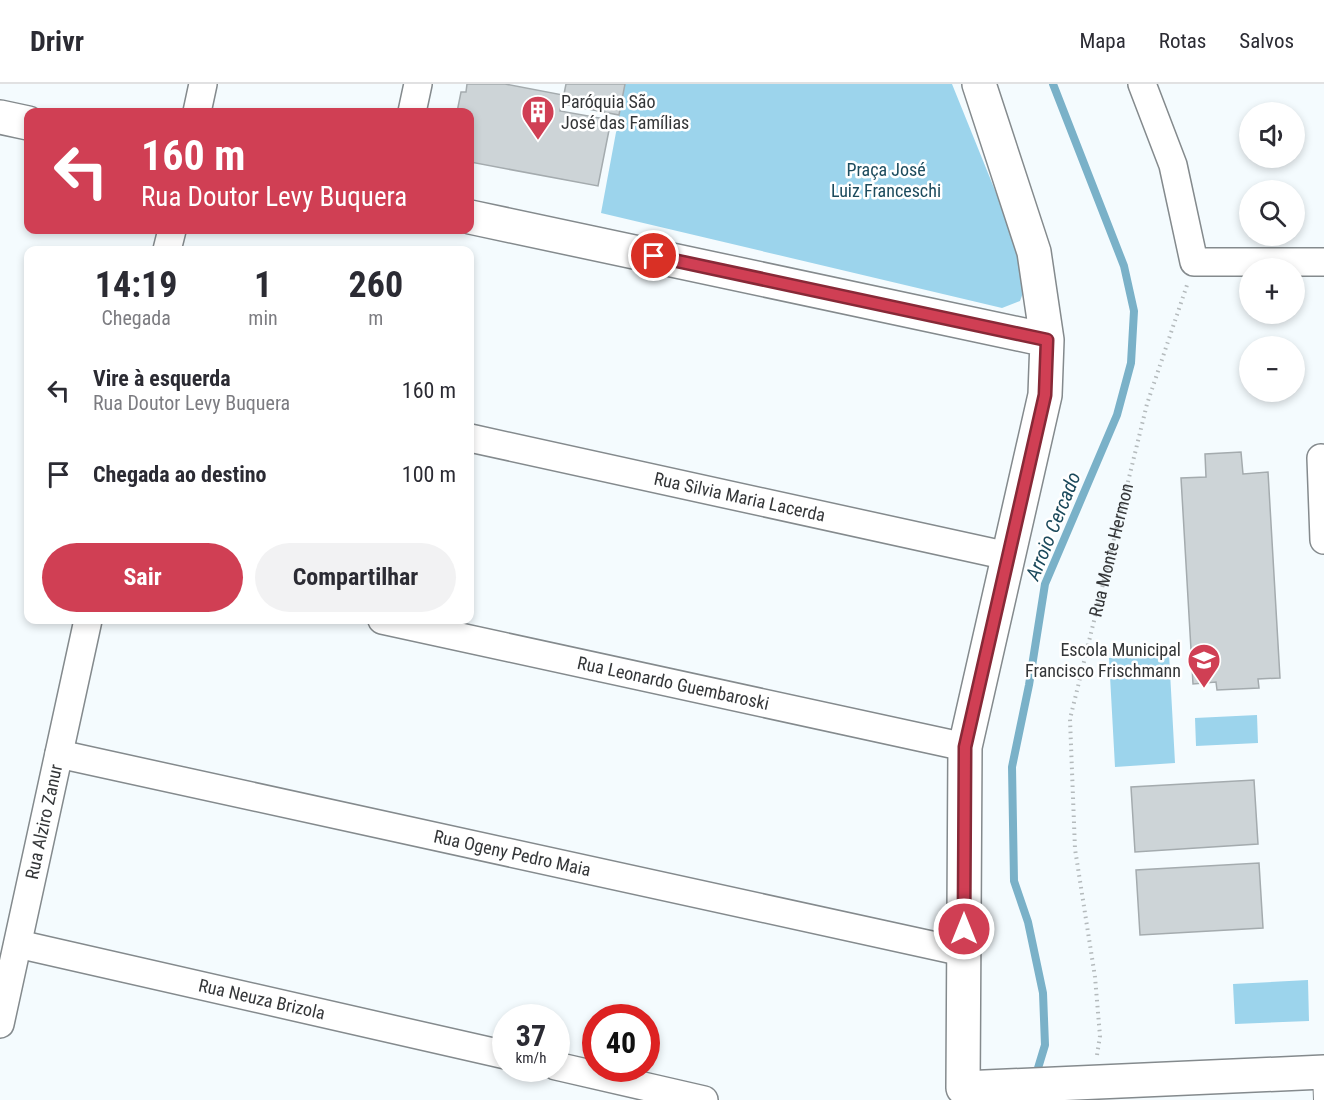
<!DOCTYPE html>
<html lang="pt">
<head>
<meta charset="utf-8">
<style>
  body { margin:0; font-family:"Roboto Condensed",sans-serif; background:#f2f2f3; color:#2b2b33; height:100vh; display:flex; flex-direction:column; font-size:22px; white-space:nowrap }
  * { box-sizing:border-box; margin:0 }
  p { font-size:20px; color:#7c7c81 }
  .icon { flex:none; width:33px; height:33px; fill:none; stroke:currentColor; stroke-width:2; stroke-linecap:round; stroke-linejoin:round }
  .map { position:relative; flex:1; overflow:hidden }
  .sheet { position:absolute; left:24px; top:162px; width:450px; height:378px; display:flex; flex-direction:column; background:#fff; border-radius:12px; box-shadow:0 3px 9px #0003 }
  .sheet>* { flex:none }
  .guide { position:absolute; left:24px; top:24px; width:450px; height:126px; border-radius:12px; box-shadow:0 3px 9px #0003; background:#d03f54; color:#fff; overflow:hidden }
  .buttons { position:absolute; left:1239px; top:18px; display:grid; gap:12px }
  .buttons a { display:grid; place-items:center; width:66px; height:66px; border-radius:50%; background:#fff; box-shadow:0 3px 9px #0003; font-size:30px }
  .speed { position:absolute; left:492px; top:920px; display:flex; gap:12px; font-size:30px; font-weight:700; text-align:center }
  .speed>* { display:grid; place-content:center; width:78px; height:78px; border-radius:50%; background:#fff; box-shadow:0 3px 9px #0003; line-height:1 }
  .speed small { font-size:15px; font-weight:400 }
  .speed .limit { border:9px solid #d22; background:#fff; color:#111 }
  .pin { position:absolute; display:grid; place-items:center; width:51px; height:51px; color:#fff; margin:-26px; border:3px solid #fff; border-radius:50%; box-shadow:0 2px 6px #0007 }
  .me { position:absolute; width:66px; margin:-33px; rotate:0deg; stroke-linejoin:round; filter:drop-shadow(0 0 4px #0008) }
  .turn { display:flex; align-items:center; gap:21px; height:126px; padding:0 18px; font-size:27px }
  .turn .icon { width:78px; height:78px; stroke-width:2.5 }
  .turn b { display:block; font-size:42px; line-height:51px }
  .eta { display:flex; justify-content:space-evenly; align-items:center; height:102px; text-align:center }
  .eta b { font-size:36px; font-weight:700; line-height:42px }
  .button { display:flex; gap:12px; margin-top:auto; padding:12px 18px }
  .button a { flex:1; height:69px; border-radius:36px; background:#d03f54; color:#fff; font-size:24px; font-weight:700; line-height:69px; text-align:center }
  .button a+a { background:#f2f2f3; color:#2b2b33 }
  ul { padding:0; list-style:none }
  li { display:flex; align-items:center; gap:18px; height:84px; padding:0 18px }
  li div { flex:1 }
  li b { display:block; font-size:22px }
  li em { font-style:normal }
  header { display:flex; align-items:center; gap:36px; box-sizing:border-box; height:84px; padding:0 30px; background:#fff; border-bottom:2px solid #e1e1e2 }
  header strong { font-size:28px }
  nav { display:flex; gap:33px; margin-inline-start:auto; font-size:21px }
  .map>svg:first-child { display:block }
</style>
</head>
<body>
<header>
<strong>Drivr</strong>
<nav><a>Mapa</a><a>Rotas</a><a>Salvos</a></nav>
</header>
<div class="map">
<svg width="1324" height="1016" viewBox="0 0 1324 1016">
  <rect width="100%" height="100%" fill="#f4fbfe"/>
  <!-- green -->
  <path fill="#9cd4ec" d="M625,0h327l72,178 3,20 -7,19 -18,7 -401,-95z
    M1169,570l6,109 -60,4 -6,-109z
    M1257,631l1,28 -62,3 -1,-28z
    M1308,896l1,41 -74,3 -2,-40z"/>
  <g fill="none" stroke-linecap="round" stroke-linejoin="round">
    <!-- stream -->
    <path stroke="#7ab1c8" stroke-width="8" d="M1035,994l10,-33 -2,-52 -15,-71 -14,-41 -2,-114 17,-82 16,-101 72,-169 14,-52 3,-52 -10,-45 -71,-182"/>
  </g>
  <!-- building -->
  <path fill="#cdd4d7" stroke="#a4abae" stroke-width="1.5" d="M467,0h38l58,11 -3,16 51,9 -13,66 -128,-24v-50h-13l4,-20h5z
    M566,0h59l-6,31 -57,-11z
    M1241,368l2,22 25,-2 12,206 -22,1 1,9 -42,2 -1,-8 -23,2 -12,-206 25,-1 -1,-23z
    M1254,696l4,64 -123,8 -4,-65z
    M1259,779l4,65 -123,7 -4,-65z"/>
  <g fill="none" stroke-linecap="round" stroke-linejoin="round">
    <!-- service casing -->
    <g stroke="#848a8d" stroke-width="16">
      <path id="service" d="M1320,988l1,28"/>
    </g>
    <!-- minor casing -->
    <g stroke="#848a8d" stroke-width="30">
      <g id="minor">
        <path d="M1142,0l31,81 21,97h130"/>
        <path d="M197,28l6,-28"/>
        <path d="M412,28l6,-28"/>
        <path d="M167,166l5,-20"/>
        <path id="s2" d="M470,354l538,118"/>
        <path d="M1321,374l3,82"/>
        <path id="s3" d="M382,536l583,127"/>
        <path id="s4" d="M59,670l904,198"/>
        <path id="s5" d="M18,860l488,111"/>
        <path id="s6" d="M0,940l88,-404"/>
        <path d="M556,982l148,34"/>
      </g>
    </g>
    <!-- tertiary casing -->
    <g stroke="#848a8d" stroke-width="36">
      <path id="tertiary" d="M979,0l55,168 13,88 -2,55 -80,352 -2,341 361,-16
        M0,33l28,6
        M470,133l577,123"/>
    </g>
    <!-- path -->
    <path stroke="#b4babc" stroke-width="4" stroke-dasharray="1.5 4.5" stroke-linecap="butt" id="s1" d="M1097,971l3,-19 -5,-59 -20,-128 -5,-130 77,-315 40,-119"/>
    <!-- service -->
    <use href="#service" stroke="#fff" stroke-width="14"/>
    <!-- minor -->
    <use href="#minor" stroke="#fff" stroke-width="27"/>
    <!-- tertiary -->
    <use href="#tertiary" stroke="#fff" stroke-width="33"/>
  </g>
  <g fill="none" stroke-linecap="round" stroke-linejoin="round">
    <!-- route casing -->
    <g stroke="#872937" stroke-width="15">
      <path id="route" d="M654,172l393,84 -2,55 -80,352 -1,182"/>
    </g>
    <!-- route -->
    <use href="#route" stroke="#d03f54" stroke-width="10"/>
  </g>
  <!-- icons -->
  <defs>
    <g id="building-pin" transform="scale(1.725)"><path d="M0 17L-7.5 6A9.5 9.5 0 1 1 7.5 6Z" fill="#d03f54" stroke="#fff"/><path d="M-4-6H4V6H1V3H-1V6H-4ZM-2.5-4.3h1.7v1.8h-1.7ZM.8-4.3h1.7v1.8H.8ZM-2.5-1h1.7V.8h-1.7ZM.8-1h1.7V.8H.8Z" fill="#fff"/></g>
    <g id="school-pin" transform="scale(1.725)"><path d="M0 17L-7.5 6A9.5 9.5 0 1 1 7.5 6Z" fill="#d03f54" stroke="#fff"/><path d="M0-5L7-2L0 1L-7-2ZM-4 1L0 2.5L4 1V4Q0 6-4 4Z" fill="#fff"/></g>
  </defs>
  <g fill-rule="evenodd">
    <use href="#building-pin" x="538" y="28"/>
    <use href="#school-pin" x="1204" y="576"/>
  </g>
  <g text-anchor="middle" stroke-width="5" stroke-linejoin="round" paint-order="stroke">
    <!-- poi labels -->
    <g font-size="18" fill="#343638" stroke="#fff" text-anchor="start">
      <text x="561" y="24">Paróquia São<tspan x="561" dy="21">José das Famílias</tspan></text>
      <text x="1181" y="572" text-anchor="end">Escola Municipal<tspan x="1181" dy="21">Francisco Frischmann</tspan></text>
    </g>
    <!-- park labels -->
    <g font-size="18" fill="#1c4b5d" stroke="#fff">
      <text x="886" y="92">Praça José<tspan x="886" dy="21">Luiz Franceschi</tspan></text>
    </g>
    <!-- street labels -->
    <g font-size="18" fill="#343638" stroke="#fff">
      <text dy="6" stroke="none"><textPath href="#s2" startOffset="276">Rua Silvia Maria Lacerda</textPath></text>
      <text dy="6" stroke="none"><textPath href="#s1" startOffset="512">Rua Monte Hermon</textPath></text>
      <text dy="6" stroke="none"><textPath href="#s3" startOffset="298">Rua Leonardo Guembaroski</textPath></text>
      <text dy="6" stroke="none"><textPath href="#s6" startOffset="207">Rua Alziro Zanur</textPath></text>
      <text dy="6" stroke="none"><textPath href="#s4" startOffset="464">Rua Ogeny Pedro Maia</textPath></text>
      <text dy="6" stroke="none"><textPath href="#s5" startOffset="250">Rua Neuza Brizola</textPath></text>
    </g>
    <!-- water labels -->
    <g font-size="20" font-style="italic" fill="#1b495b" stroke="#fff">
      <text transform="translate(1053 442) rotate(-68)" y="7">Arroio Cercado</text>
    </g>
  </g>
</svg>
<div class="buttons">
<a><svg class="icon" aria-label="sound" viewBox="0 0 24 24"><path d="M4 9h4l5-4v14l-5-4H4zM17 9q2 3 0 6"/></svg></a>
<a><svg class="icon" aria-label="search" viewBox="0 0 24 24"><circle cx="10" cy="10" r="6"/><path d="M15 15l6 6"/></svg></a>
<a>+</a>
<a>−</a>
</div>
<div class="speed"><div>37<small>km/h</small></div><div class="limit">40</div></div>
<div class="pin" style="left:654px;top:172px;background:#d93025"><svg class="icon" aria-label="arrive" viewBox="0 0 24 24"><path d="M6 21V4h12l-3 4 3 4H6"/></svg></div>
<svg class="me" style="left:964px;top:845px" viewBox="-20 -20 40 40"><circle r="17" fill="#d03f54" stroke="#fff" stroke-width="3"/><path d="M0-11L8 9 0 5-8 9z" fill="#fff"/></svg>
<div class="guide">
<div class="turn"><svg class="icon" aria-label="left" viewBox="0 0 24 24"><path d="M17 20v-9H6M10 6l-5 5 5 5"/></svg><div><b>160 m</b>Rua Doutor Levy Buquera</div></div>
</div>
<section class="sheet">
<div class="eta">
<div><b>14:19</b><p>Chegada</p></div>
<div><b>1</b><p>min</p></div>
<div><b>260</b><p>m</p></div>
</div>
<ul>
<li><svg class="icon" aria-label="left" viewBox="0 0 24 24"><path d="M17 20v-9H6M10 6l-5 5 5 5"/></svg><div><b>Vire à esquerda</b><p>Rua Doutor Levy Buquera</p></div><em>160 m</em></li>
<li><svg class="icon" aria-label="arrive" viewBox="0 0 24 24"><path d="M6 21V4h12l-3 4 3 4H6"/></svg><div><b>Chegada ao destino</b></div><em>100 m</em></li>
</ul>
<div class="button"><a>Sair</a><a>Compartilhar</a></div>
</section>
</div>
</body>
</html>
